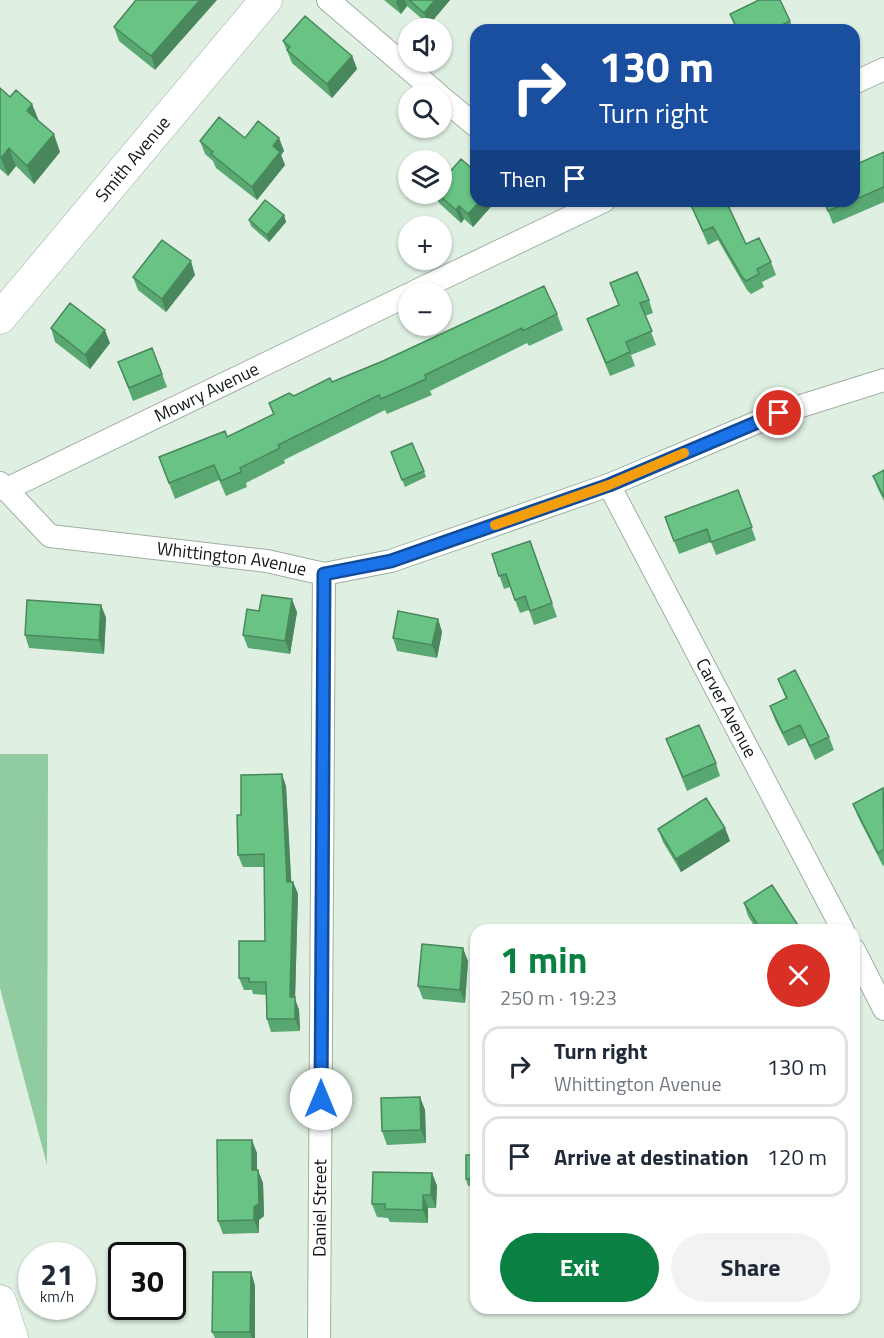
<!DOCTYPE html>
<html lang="en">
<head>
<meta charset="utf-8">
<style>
  body { margin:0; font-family:"Titillium Web",sans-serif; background:#f2f2f3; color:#1f2937; height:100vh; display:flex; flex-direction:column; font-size:22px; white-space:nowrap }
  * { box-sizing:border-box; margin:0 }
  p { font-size:20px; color:#747a83 }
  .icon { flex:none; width:33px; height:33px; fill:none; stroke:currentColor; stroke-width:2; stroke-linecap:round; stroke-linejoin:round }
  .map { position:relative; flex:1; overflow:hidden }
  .panel { position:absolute; left:470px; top:924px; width:390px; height:390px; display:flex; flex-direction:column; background:#fff; border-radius:18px; box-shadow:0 2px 4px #0004 }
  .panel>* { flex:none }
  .top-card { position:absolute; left:470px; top:24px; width:390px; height:183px; border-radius:18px; box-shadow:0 2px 4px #0004; background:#1a4fa0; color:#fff; overflow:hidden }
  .buttons { position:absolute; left:398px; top:18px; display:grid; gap:12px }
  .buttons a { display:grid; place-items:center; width:54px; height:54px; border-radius:50%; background:#fff; box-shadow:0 2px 4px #0004; font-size:30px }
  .speed { position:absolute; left:18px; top:1242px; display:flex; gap:12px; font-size:30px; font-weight:700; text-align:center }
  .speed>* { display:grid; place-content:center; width:78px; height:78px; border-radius:50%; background:#fff; box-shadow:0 2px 4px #0004; line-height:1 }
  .speed small { font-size:15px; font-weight:400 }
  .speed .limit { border:3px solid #111; border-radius:9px; background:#fff; color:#111 }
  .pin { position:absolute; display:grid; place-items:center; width:51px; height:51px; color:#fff; margin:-26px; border:3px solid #fff; border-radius:50%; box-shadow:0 2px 6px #0007 }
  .me { position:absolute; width:66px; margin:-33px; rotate:0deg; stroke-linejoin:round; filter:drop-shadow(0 0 4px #0008) }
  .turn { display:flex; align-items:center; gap:21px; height:126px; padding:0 30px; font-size:27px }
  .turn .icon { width:78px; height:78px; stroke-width:2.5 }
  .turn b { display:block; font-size:42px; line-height:51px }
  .then { display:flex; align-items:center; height:57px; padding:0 30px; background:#0003; gap:12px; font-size:22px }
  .round { display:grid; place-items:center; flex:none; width:63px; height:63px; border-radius:32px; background:#f2f2f3 }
  .headline { display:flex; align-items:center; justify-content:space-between; height:102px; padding:0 30px }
  h1 { font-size:36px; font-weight:700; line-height:45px; color:#0b8043 }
  .primary-button { display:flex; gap:12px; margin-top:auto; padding:12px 30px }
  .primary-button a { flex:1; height:69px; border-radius:36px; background:#0b8043; color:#fff; font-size:24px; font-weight:700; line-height:69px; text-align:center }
  .primary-button a+a { background:#f2f2f3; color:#1f2937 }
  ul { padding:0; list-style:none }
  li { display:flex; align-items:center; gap:18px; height:81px; margin:0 12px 9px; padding:0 18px; border:3px solid #e0e1e3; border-radius:18px }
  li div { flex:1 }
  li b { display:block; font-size:22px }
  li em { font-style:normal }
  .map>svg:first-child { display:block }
</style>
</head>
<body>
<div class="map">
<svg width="884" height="1338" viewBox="0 0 884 1338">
  <rect width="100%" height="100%" fill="#dfefe2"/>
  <!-- green -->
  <path fill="#90cc9f" d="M0,754h48l-1,411 -47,-177z"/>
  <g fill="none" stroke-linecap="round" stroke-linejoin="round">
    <!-- street casing -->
    <g stroke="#9fafa2" stroke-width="24">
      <g id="street">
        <path d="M328,0l110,94"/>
        <path d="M854,83l30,-14"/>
        <path d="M441,97l35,29"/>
        <path d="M414,292l190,-91"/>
        <path id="s1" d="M0,483l50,53 217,25 57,13 67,-13 218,-76 170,-72 105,-33"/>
        <path id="s2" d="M609,485l234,445"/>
        <path id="s3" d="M5,490l403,-195"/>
        <path d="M854,950l30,59"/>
        <path id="s4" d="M319,1338l5,-764"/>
      </g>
    </g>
    <!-- secondary casing -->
    <g stroke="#9fafa2" stroke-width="33">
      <g id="secondary">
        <path id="s5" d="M0,318l266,-318"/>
        <path d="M0,1301l12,37"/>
      </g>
    </g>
    <!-- street -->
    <use href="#street" stroke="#fff" stroke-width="22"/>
    <!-- secondary -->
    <use href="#secondary" stroke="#fff" stroke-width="32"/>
  </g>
  <!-- wall -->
  <path fill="#59a872" d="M136,0l19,70 -36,-29 -5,-14z
    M384,0h66l-21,25 -22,-19 -6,8z
    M730,14l60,7 4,9h-58z
    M283,41l69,15 5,13 -25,29 -40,-35z
    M0,88l39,33 21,31 -26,32 -18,-18 -8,10 -8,-7z
    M245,138h34l5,13 -3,4 4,10 -28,35 -41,-32 -3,-7 -8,-7 -5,-13z
    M884,152v50l-51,22 -9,-23h30v-47l3,10z
    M435,194h6l35,7h20l-23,26 -9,-8 -3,4 -22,-20z
    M689,201l57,43 25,18 5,13 -14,7 2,5 -13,7 -4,-4 -29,-50 -10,5z
    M284,215l2,7 -17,20 -18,-16 -2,-6z
    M195,275l-29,37 -28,-22 -5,-13z
    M610,283l39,17 4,13 -8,3 11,29 -25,10 4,11 -25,10 -23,-57 32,-14z
    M557,314l6,16 -34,16 -2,-3 -97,48 2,4 -45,19 -2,-4 -101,50 1,3 -39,20 1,4 -21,9 -7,-16 -44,19 -16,-42 68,-20 46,-23 -4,-11 25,-7 38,-14z
    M51,328l59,15 -20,26 -35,-27z
    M118,362l44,12 5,13 -34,14z
    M391,452l33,19 2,6 -21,10z
    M884,470v31l-6,-12 -5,-13z
    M738,490l18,50 -40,15 -5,-13 -32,12 -14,-37z
    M530,541l27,76 -23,8 -5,-15 -9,3 -10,-26 -6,2 -12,-35z
    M101,605l5,13 -2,36 -75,-6 -4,-13z
    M259,611l38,1 -7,42 -42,-6 -5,-13z
    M438,619l4,13 -5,26 -40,-7 -4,-13z
    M778,679l51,58 5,13 -19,10 -10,-22 -17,8 -13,-26 -5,-14 16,-7z
    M666,739l50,24 4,13 -33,15z
    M286,786l5,96h2l5,12 -3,105 4,11 1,21 -29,1 -4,-13 -1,-24 -13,-1 -1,-4h-8l-5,-12 26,-37v-74h-22l-5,-12 3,-40z
    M884,789v76l-1,1 -25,-49 -5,-13z
    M725,828l5,13 -49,31 -18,-30 -5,-13z
    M744,903l57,27h-44l-9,-14z
    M468,961l-3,42 -42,-4 -5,-13z
    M420,1097l5,13 1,33 -39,2 -5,-14z
    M257,1153v17l6,13 1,33 -5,4v13l-36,1 -5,-13z
    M476,1155v31h-8l-2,-7z
    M432,1173l5,13 -1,22h-8v15l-38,-1 -2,-4 -11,-1 -5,-13z
    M251,1272l4,14v52h-40l-3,-6z"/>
  <!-- shaded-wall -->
  <path fill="#49885c" d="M200,0h17l-62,70 -4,-14z
    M397,0h8l2,6 -6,8 -5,-12z
    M435,0h15l-21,25 -5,-12z
    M352,56l5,13 -25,29 -5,-14z
    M32,104l7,17 -12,-10z
    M54,134l6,18 -26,32 -7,-18z
    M279,138l5,13 -3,4 4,10 -28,35 -5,-13 21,-41z
    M9,148l7,18 -8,10 -7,-18z
    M480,201h16l-23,26 -5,-13z
    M459,206l5,13 -3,4 -5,-13z
    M284,215l2,7 -17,20 -2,-7z
    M191,261l4,14 -29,37 -4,-13z
    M105,330l5,13 -20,26 -5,-14z
    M292,599l5,13 -7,42 -5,-13z
    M101,605l5,13 -2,36 -5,-14z
    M438,619l4,13 -5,26 -5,-13z
    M282,774l4,12 6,108 -5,-12z
    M725,828l5,13 -49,31 -5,-13z
    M293,882l5,12 -3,105 4,11 1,21 -5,-12 -5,-22z
    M463,948l5,13 -3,42 -5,-13z
    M420,1097l5,13 1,33 -5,-13z
    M252,1140l5,13v30l-5,-13z
    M258,1170l5,13 1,33 -5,4v13l-5,-13v-13z
    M432,1173l5,13 -1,22 -5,-13z
    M423,1195l5,13v15l-5,-13z
    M251,1272l4,14v52h-3l-2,-6z"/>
  <!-- building -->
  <path fill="#68c384" stroke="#49885c" stroke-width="1.5" d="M136,0h64l-49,56 -37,-29z
    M409,0h26l-11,13z
    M759,0h21l10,21 -18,9h-34l-8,-16z
    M305,16l47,40 -25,28 -40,-34 3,-3 -7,-6z
    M683,26l2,4h-9z
    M0,88l10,9 6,-7 16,14 -5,7 27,23 -27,32 -18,-18 -8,10 -1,-1z
    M219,117l26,21 13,-17 21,17 -6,8 7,6 -28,35 -41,-33 2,-2 -13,-11z
    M884,152v35l-30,13v-46l3,10z
    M461,159l15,13v29h4l-12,13 -9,-8 -3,4 -18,-16h3v-12z
    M265,200l19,15 -17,20 -18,-15z
    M689,201h37l20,43 13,-6 12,24 -14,7 2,5 -13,7 -4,-4 -29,-50 -10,4z
    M824,201h27l-23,10z
    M162,240l29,21 -29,38 -29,-22z
    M637,272l12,28 -9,3 12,28 -26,11 4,10 -24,11 -19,-44 32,-14 -9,-22z
    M544,286l13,28 -34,17 -1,-3 -97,47 1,4 -45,20 -2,-4 -101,50 2,3 -40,20 1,4 -20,9 -7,-16 -45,18 -10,-26 66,-26 2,6 47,-23 -5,-11 20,-10 5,3 36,-18 2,4 51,-21z
    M70,303l35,27 -20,25 -34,-27z
    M152,348l10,26 -33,14 -11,-26z
    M412,443l12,28 -22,9 -11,-28z
    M884,470v27l-11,-21z
    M738,490l14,37 -41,15 -4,-13 -33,12 -9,-24z
    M530,541l22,62 -22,8 -5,-15 -10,4 -9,-26 -7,2 -7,-22z
    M262,595l30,4 -7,42 -42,-6 4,-26 12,2z
    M27,600l74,5 -2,35 -74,-5z
    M398,611l40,8 -6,26 -39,-7z
    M795,670l34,67 -19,9 -10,-21 -17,8 -13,-27 17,-8 -9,-19z
    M699,725l17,38 -33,14 -17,-38z
    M282,774l5,108h6l-3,115h5v22h-28l-1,-37h-17v-4h-10v-37h26l-1,-87 -26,1 -1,-40h4v-40z
    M883,788l1,61 -6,4 -25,-49z
    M706,798l19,30 -49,31 -18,-30z
    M772,885l29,45h-40l-17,-27z
    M422,944l41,4 -3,42 -42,-4z
    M420,1097l1,33 -39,1 -1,-33z
    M217,1140h35v30h6l1,33 -5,4v13l-36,1z
    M466,1155h10v24h-10z
    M373,1172l59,1 -1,22h-8v15l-38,-1v-5h-13z
    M213,1272h38l-1,60h-38z"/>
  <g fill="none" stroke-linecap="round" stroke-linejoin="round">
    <!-- route casing -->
    <g stroke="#114b97" stroke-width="15">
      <path id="route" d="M321,1099l3,-525 67,-13 218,-76 170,-72"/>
    </g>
    <!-- route -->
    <use href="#route" stroke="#1a73e8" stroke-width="10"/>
    <!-- slow -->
    <path stroke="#f59e0b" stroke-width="10" d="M495,525l114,-40 75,-32"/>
  </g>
  <g text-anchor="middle" stroke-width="4.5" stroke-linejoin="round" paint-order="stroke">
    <!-- street labels -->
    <g font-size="18" fill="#111712" stroke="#dfefe2">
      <text dy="6" stroke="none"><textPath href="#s5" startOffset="207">Smith Avenue</textPath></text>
      <text dy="6" stroke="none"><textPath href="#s3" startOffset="224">Mowry Avenue</textPath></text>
      <text dy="6" stroke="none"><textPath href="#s1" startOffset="256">Whittington Avenue</textPath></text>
      <text dy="6" stroke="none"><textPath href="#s2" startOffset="252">Carver Avenue</textPath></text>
      <text dy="6" stroke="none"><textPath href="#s4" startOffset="130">Daniel Street</textPath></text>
    </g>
  </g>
</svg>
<div class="buttons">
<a><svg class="icon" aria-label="sound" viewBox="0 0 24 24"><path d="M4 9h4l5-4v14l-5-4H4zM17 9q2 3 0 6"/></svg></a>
<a><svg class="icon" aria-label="search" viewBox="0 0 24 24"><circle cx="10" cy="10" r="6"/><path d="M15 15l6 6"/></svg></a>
<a><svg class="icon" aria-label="layers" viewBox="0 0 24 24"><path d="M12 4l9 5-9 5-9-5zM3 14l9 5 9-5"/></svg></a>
<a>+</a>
<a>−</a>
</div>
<div class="speed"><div>21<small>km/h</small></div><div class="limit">30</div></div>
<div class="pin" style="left:779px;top:413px;background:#d93025"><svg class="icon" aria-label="arrive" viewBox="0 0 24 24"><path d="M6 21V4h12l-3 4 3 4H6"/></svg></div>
<svg class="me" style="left:321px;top:1099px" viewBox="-20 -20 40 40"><circle r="19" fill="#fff"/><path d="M0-13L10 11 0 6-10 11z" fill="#1a73e8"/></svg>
<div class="top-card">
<div class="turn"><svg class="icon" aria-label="right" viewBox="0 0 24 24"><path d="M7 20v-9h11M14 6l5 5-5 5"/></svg><div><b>130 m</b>Turn right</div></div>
<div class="then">Then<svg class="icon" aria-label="arrive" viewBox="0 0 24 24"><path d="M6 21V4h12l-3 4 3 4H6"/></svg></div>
</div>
<section class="panel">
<div class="headline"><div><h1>1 min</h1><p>250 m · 19:23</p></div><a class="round" style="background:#d93025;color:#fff"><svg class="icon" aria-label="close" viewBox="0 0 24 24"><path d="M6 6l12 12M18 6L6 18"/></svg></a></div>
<ul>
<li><svg class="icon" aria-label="right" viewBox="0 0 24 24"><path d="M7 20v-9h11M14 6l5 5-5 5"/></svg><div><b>Turn right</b><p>Whittington Avenue</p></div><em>130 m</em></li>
<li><svg class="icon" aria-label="arrive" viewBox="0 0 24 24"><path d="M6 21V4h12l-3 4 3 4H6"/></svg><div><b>Arrive at destination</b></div><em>120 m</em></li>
</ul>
<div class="primary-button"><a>Exit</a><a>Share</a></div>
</section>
</div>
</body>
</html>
